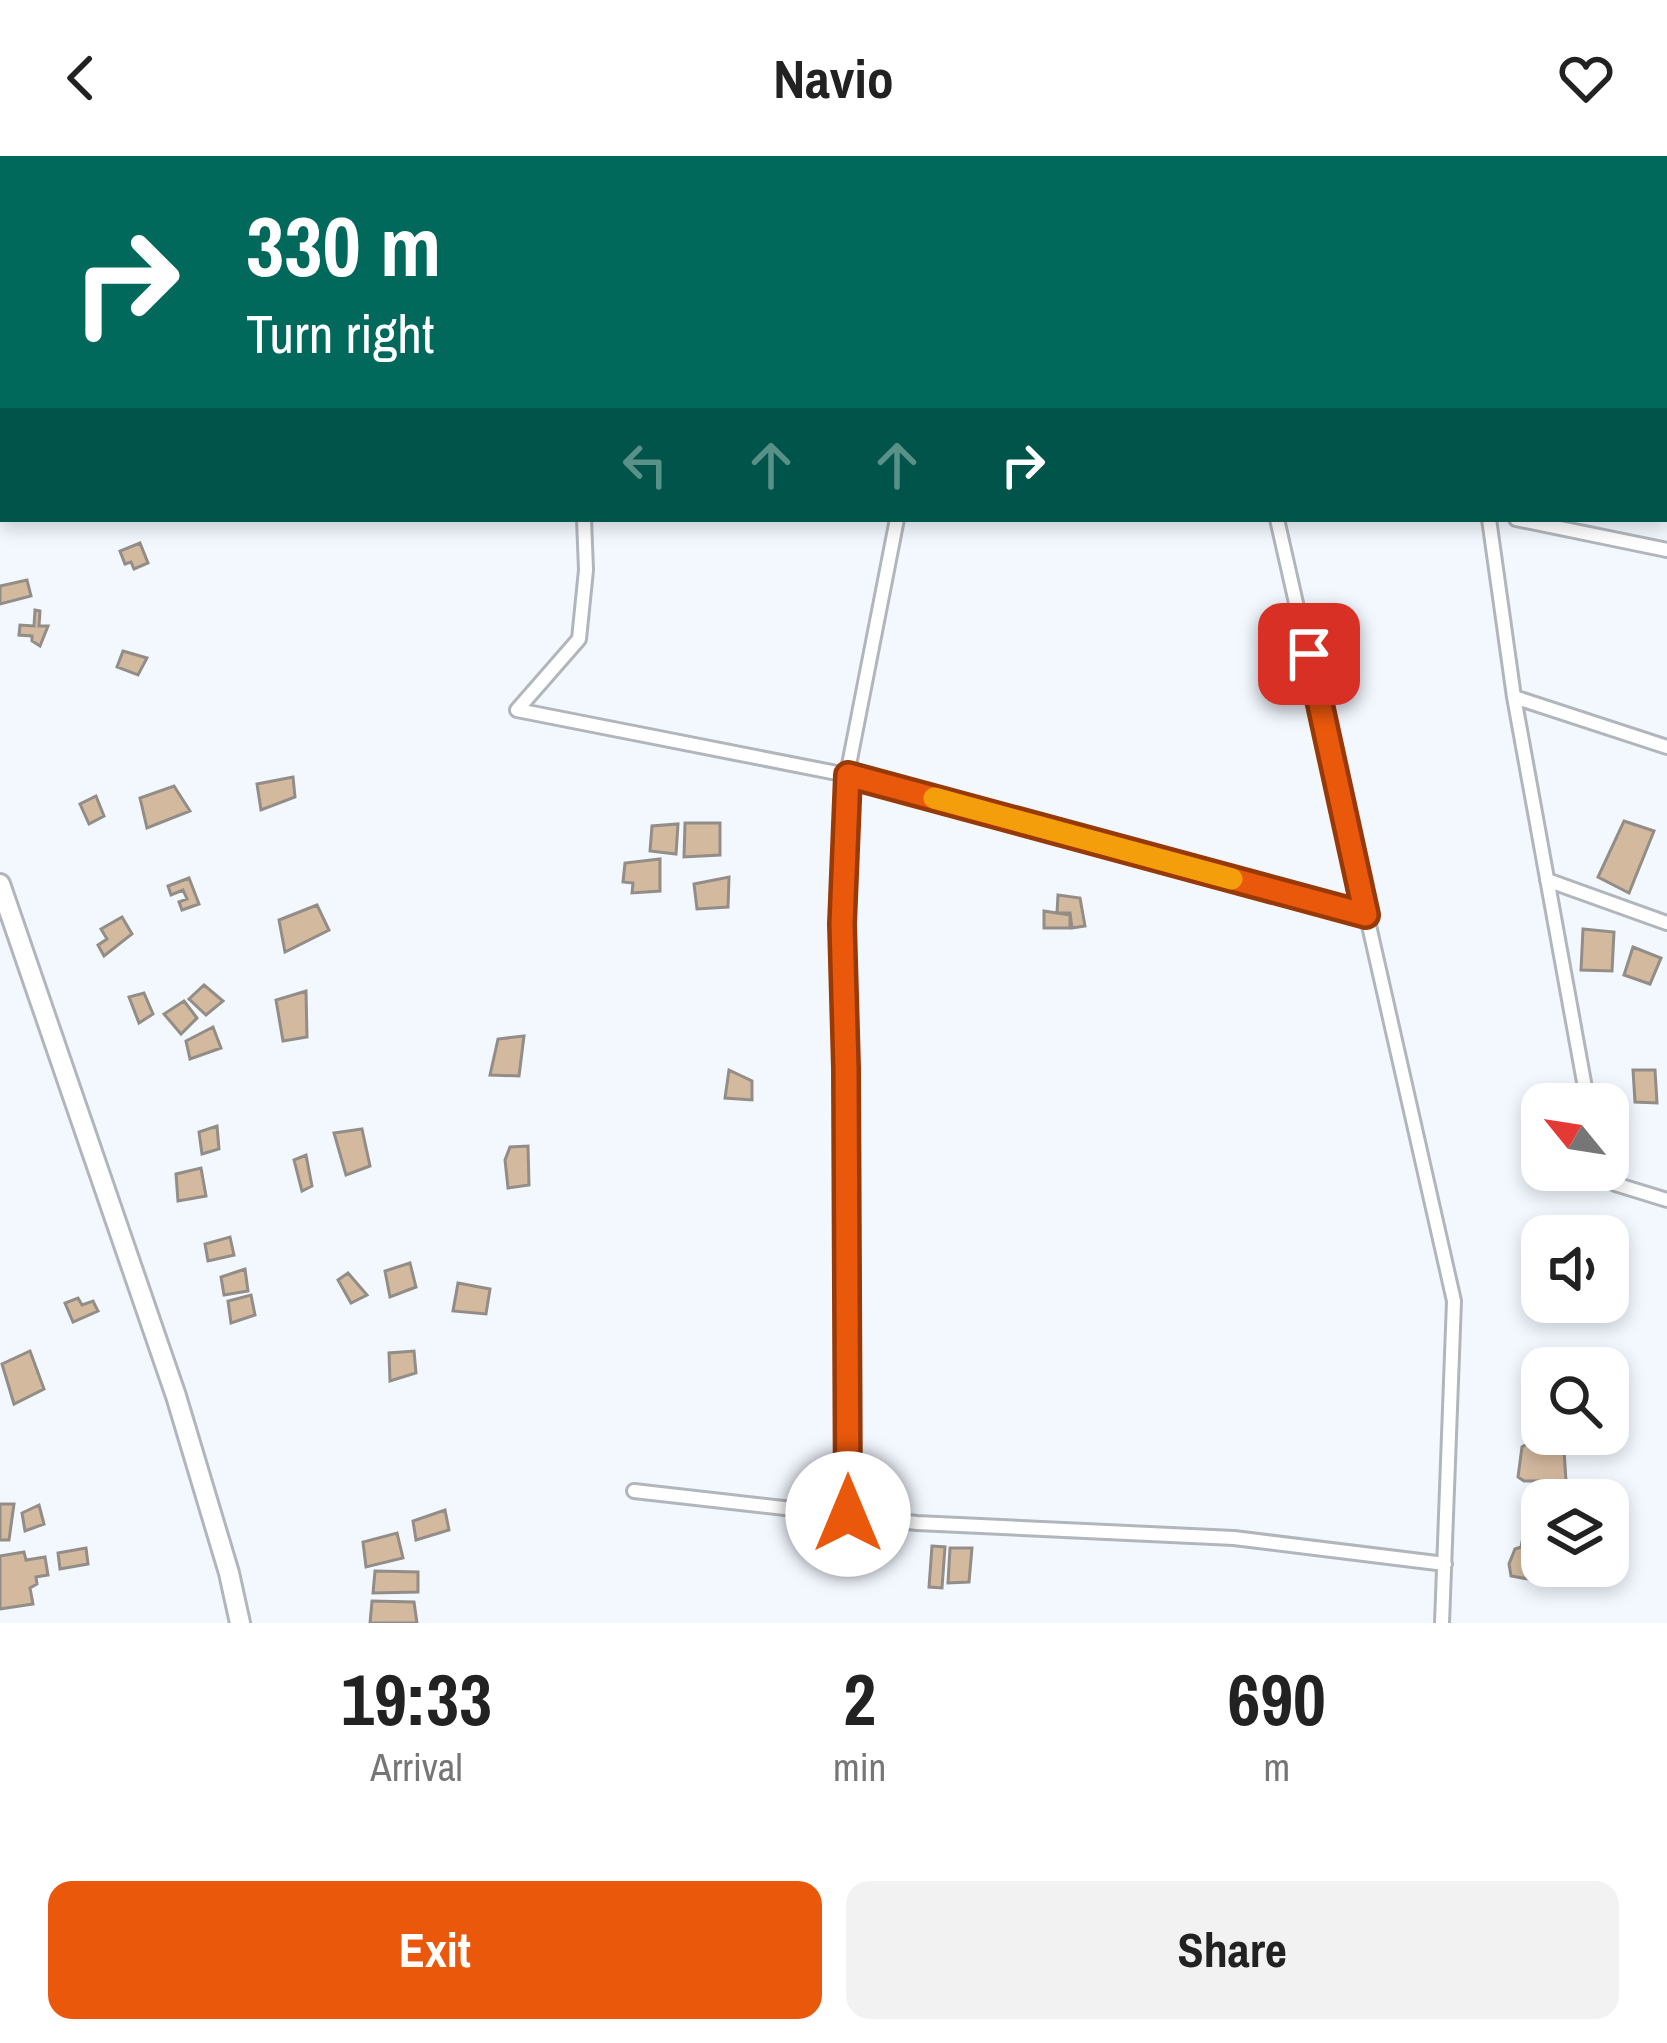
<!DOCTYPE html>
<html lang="en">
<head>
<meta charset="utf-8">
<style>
  body { margin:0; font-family:"Archivo Narrow",sans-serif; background:#f2f2f2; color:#222; height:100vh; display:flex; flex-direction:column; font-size:45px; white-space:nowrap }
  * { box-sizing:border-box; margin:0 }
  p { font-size:39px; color:#767676 }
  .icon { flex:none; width:66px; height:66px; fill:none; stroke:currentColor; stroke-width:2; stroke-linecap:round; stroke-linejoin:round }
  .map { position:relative; height:1467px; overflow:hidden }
  .drawer { display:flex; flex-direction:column; background:#fff; flex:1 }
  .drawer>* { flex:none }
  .banner { position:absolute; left:0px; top:0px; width:1668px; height:366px; box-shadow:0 6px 18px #0003; background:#00695c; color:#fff; overflow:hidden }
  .needle { width:78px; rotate:300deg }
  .tools { position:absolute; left:1521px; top:927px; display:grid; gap:24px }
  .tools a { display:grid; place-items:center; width:108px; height:108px; border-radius:24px; background:#fff; box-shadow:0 6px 18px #0003; font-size:60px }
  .pin { position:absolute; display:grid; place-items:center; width:102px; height:102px; color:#fff; margin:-51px; border-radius:24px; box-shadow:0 6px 18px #0006 }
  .me { position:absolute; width:132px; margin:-66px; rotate:0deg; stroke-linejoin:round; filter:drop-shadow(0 0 9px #0008) }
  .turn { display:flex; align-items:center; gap:42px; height:252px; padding:0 48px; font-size:54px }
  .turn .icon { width:156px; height:156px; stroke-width:2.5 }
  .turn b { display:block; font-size:84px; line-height:102px }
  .lanes { display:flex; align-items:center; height:114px; padding:0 48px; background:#0003; justify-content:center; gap:60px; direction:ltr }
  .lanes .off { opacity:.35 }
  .eta { display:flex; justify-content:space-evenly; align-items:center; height:204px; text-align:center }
  .eta b { font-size:72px; font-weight:700; line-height:84px }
  .action { display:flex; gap:24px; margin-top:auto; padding:24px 48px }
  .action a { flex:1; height:138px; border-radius:24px; background:#ea580c; color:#fff; font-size:48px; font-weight:700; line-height:138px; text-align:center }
  .action a+a { background:#f2f2f2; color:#222 }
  header { display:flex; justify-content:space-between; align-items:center; height:156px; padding:0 48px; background:#fff; font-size:54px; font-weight:700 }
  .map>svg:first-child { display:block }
</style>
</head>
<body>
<header><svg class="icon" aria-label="back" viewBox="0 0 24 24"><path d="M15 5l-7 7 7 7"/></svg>Navio<svg class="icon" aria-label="heart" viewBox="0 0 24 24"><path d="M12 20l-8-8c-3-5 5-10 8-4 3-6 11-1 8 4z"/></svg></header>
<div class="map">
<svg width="1667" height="1467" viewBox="0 0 1667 1467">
  <rect width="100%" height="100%" fill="#f3f8ff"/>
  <!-- building -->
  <path fill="#d3b99e" stroke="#938d88" stroke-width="3" d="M140,387l8,20 -14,6 -3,-7 -6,2 -5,-13z
    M27,424l4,16 -31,8v-18z
    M35,454l5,1 -1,15h9l-8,20 -8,-5v-5l-13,-1 1,-10 14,1z
    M123,495l24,7 -9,17 -21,-8z
    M293,621l2,20 -34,13 -4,-26z
    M174,630l16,25 -43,17 -7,-30z
    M96,640l8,20 -15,8 -9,-20z
    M1624,665l30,10 -25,62 -31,-16z
    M685,667h35v32l-36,2z
    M678,668l-2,30 -26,-3 2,-25z
    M660,703v32l-28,2 1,-10 -10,-1 2,-19z
    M729,721l-1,30 -31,2 -3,-25z
    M189,722l10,26 -17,6 -3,-8 8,-3 -4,-9 -12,5 -3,-9z
    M1058,739l22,3 5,28 -13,2 -2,-15h-13z
    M317,749l12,25 -44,22 -6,-32z
    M1044,755l26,4v13h-26z
    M122,761l10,17 -28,22 -6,-11 9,-6 -6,-10z
    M1583,773l31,3 -2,39 -31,-1z
    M1633,791l28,11 -11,26 -26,-9z
    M204,829l19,16 -17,14 -17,-16z
    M306,835l1,46 -24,4 -7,-41z
    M144,837l9,21 -14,9 -10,-26z
    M184,845l13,17 -16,16 -17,-20z
    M213,871l8,21 -31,11 -4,-18z
    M524,880l-5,40 -29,-1 8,-36z
    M729,914l23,11v19l-27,-2z
    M1633,914h22l2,33 -22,-1z
    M217,970l2,23 -17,5 -3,-22z
    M362,973l8,37 -24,9 -12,-42z
    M528,990l1,39 -21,3 -3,-28 5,-13z
    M306,999l6,31 -10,5 -8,-31z
    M201,1012l5,28 -28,5 -2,-27z
    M230,1081l4,18 -26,6 -3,-17z
    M410,1107l6,24 -26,10 -5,-26z
    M245,1113l3,22 -24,4 -3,-18z
    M348,1117l19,22 -16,8 -13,-23z
    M458,1127l32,6 -4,25 -33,-3z
    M251,1139l4,20 -24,8 -3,-22z
    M78,1142l4,7 11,-4 5,10 -25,11 -8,-19z
    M30,1195l14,38 -30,15 -12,-40z
    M414,1195l2,22 -26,8 -1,-28z
    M1527,1267l15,3v8h21l3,47h-42l-6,-4 4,-30 5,-3z
    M0,1348h14l-5,36h-9z
    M39,1349l5,19 -19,7 -3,-18z
    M445,1354l4,20 -33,10 -3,-19z
    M397,1377l6,25 -37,9 -3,-25z
    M1522,1386l14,6 -2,32 -23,-4 -2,-12 6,-15 6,-2z
    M932,1390l13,1 -3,41 -13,-1z
    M86,1392l2,16 -28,5 -2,-16z
    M950,1392h22l-3,34 -21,1z
    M24,1396l2,8 19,-3 3,18 -12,2 1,7 -7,4 3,16 -33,5v-53z
    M375,1415l43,1v20l-45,1z
    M372,1445l42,1 3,21h-47z"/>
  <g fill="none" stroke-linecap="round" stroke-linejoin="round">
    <!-- street casing -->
    <g stroke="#b1b6bc" stroke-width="18">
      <path id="street" d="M620,0l1,3
        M1202,0l9,3
        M1485,0l1,3
        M968,3v-3
        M1665,309l2,4
        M1277,363l177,782 -12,322
        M1489,363l25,178 74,407
        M1516,363l151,31
        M1514,541l153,50
        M517,554l330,65 519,140
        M517,554l62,-71 7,-69 -2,-51
        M1547,724l120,43
        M1602,1014l13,14 52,16
        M634,1335l283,32 317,15 211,26
        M848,1358l-2,-446 -5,-144 6,-149 50,-256"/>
    </g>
    <!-- secondary casing -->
    <g stroke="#b1b6bc" stroke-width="24">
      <path id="secondary" d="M0,728l176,512 53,177 11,50"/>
    </g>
    <!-- street -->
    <use href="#street" stroke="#fff" stroke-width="12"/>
    <!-- secondary -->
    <use href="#secondary" stroke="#fff" stroke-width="18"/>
  </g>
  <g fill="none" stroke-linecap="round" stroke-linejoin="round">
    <!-- route casing -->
    <g stroke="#983908" stroke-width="30">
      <path id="route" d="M848,1358l-2,-446 -4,-144 6,-149 518,140 -57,-261"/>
    </g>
    <!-- route -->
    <use href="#route" stroke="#ea580c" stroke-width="21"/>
    <!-- slow -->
    <path stroke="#f59e0b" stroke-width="21" d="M934,642l298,81"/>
  </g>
</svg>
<div class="tools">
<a><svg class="needle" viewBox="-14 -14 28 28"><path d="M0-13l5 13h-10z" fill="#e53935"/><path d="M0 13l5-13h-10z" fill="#767676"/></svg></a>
<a><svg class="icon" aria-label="sound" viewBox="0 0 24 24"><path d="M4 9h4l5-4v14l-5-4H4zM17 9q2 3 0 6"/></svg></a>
<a><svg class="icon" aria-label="search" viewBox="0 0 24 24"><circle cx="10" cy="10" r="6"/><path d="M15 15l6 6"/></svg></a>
<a><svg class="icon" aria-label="layers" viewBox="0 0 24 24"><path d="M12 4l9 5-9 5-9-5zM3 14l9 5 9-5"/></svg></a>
</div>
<div class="pin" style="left:1309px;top:498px;background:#d93025"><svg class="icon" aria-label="arrive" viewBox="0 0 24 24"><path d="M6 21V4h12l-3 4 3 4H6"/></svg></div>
<svg class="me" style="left:848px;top:1358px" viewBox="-20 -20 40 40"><circle r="19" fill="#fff"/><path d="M0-13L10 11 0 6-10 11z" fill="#ea580c"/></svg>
<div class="banner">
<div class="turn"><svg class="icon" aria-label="right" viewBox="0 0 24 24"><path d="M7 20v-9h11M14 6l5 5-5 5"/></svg><div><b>330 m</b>Turn right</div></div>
<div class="lanes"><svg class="icon off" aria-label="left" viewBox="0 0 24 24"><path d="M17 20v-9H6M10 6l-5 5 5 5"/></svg><svg class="icon off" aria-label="ahead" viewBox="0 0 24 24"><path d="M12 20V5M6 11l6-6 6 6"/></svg><svg class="icon off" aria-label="ahead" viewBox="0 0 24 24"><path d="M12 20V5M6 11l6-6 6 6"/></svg><svg class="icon" aria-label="right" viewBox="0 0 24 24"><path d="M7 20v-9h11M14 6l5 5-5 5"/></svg></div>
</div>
</div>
<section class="drawer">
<div class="eta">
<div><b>19:33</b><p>Arrival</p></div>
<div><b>2</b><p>min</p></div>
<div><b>690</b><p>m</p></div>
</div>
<div class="action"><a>Exit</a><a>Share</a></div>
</section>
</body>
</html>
